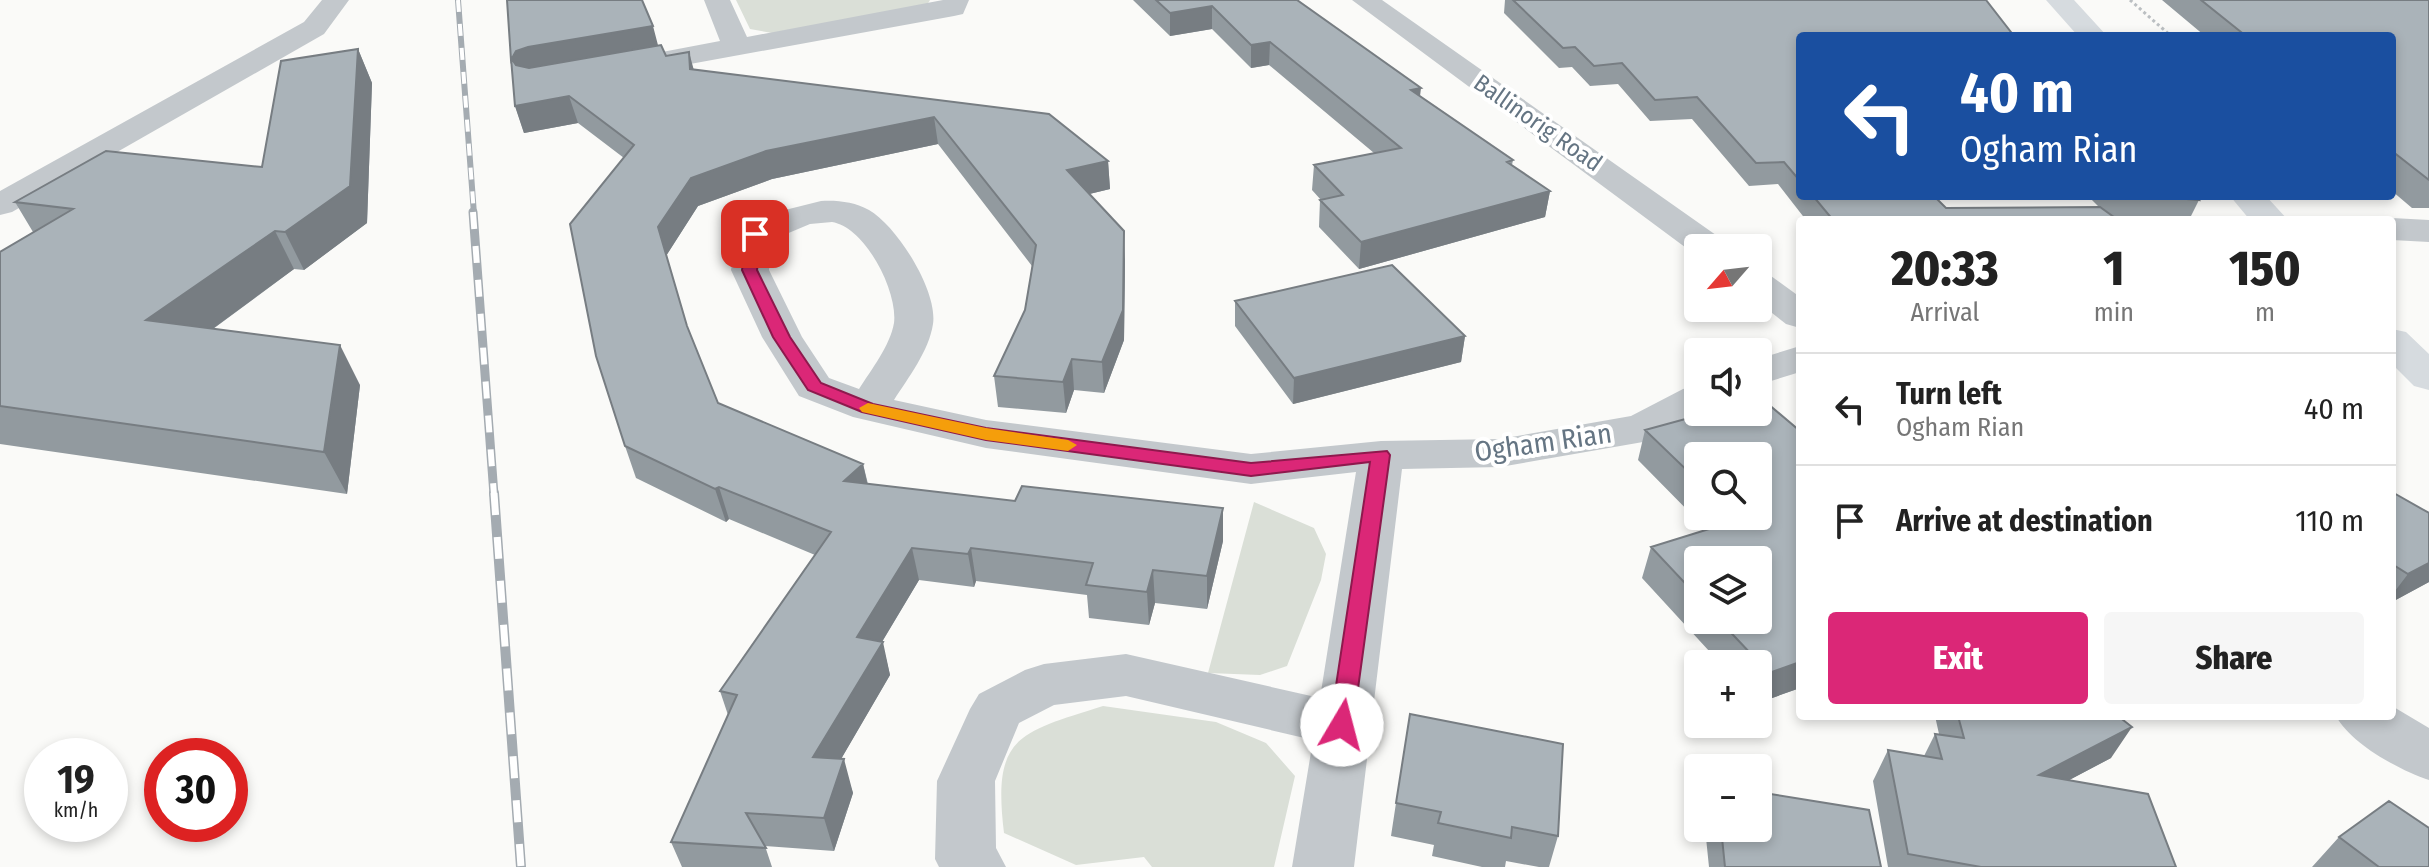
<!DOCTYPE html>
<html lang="en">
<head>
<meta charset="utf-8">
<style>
  body { margin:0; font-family:"Fira Sans Condensed",sans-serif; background:#f6f6f6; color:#222; height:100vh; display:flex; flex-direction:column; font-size:30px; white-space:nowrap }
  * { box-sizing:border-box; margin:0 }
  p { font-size:26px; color:#767676 }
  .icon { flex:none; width:44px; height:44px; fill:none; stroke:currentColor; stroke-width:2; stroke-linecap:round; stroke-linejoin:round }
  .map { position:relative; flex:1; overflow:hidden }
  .side { position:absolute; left:1796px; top:216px; width:600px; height:504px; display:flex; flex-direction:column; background:#fff; border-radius:8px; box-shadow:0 4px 12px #0003 }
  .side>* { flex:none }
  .guide { position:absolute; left:1796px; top:32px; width:600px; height:168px; border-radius:8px; box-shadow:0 4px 12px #0003; background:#1a4fa0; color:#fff; overflow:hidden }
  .needle { width:52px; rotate:242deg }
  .fabs { position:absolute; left:1684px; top:234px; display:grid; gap:16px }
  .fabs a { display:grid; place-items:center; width:88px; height:88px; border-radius:8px; background:#fff; box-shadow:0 4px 12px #0003; font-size:40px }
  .speed { position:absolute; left:24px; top:738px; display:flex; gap:16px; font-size:40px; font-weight:700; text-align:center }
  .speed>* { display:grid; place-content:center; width:104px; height:104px; border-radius:50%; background:#fff; box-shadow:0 4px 12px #0003; line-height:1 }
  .speed small { font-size:20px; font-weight:400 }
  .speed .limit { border:12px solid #d22; background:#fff; color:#111 }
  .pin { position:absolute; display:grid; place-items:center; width:68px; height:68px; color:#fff; margin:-34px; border-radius:16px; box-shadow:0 4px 12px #0006 }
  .me { position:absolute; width:88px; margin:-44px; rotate:8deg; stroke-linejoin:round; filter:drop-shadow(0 0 6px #0008) }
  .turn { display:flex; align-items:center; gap:28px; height:168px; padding:0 32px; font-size:36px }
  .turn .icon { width:104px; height:104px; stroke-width:2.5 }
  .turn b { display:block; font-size:56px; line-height:68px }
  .eta { display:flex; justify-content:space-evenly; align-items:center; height:136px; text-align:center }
  .eta b { font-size:48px; font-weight:800; line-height:56px }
  .button { display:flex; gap:16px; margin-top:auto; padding:16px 32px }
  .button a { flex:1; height:92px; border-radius:8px; background:#db2777; color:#fff; font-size:32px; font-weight:800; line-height:92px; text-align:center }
  .button a+a { background:#f6f6f6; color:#222 }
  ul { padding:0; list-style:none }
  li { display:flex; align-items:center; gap:24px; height:112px; padding:0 32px; border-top:2px solid #e0e0e0 }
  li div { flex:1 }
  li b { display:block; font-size:30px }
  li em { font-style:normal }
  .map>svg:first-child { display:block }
</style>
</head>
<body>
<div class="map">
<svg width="2429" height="867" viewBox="0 0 2429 867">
  <rect width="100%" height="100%" fill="#fafaf8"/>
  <!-- green -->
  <path fill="#dadfd7" d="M736,0h194l-3,5 -155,28 -22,-4z
    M1254,502l60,26 12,26 -5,26 -34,86 -27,9 -52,-2z
    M1103,706l113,16 50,21 29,33 -21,91h-122l-8,-10 -68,8 -72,-32c-12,-98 15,-100 99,-127z"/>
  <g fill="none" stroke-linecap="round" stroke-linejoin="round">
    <!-- path -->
    <path stroke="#bbbfc2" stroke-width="3" stroke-dasharray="3 3" stroke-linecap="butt" d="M2130,0l41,36"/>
    <!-- minor -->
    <path fill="#c3c8cc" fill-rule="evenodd" d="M322,0h27l-25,34 -312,178 -12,3v-24l304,-169z
      M704,0h26l17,37 196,-37h26l-6,14 -9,2 -324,59 -10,-3 -5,-6 5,-6 100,-19z
      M1352,0h30l341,240 5,8h-30l-1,8z
      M821,201c16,-1 34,1 48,9 28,16 69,81 64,114 -4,27 -25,54 -39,76l92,20 265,34 130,-13 119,-2 131,-23 52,-27 15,-4v27h6l-46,26 -15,4 -143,25 -98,2 -48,398h-62l21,-127 -187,-44 -72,9 -35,18 -24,58 1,67 10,19h-67l-4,-8 2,-78 33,-72 9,-15 46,-24 19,-6 82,-10 194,44 36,-226 -105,12 -265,-36 -133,-31 -54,-21 -37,-59 -31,-67 6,-36 5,-8 43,-16zM832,222c33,5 66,69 62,101 -4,23 -23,47 -35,66l-30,-11 -27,-41 -33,-67 3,-30 38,-16z
      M2392,218l37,2v22l-37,-2v-20h-7z
      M1758,273l13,3 29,21v31l-14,-4 -28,-22z
      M1800,346v26l-42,13v-26z
      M2392,706l37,22v52c-30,-10 -78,-36 -93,-64h56z"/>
    <!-- major -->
    <path fill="#d6dbdf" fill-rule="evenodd" d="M2046,0h28l33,36h-29z
      M2230,196h36l22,24h-38z
      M2392,329l14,3 23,22v36l-15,-4 -22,-22z"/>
    <!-- rail-far2 casing -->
    <g stroke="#a4abb1" stroke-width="6">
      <path id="rail-far2" d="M458,0l16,214"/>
    </g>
    <!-- rail-far1 casing -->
    <g stroke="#a4abb1" stroke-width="9">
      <path id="rail-far1" d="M473,212l21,283"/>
    </g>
    <!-- rail casing -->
    <g stroke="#a4abb1" stroke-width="10">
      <path id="rail" d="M494,493l27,374"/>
    </g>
    <!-- rail-far2 -->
    <use href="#rail-far2" stroke="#fff" stroke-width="4" stroke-dasharray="12" stroke-linecap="butt"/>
    <!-- rail-far1 -->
    <use href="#rail-far1" stroke="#fff" stroke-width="6" stroke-dasharray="17" stroke-linecap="butt"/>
    <!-- rail -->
    <use href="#rail" stroke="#fff" stroke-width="7" stroke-dasharray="22" stroke-linecap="butt"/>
  </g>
  <!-- wall -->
  <path fill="#929a9f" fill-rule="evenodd" d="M1133,0h164l123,96 93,64 -1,5 38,26 -5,26 -186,52 -40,-42 1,-27h1l-9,-10 2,-25 60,-12 -105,-88 -18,3 -39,-39 -42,7z
    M1505,0h481l-186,36v160h134l12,12 153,-1 -11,-11h108l3,4 -10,20h-38l-38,-4 5,4h-312l-28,-36 -29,2 -57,-67 -42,2 -32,-37 -28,2 -18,-19 -13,1 -55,-55z
    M2162,0h267v208h-17l-20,-17v-155h-187z
    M658,45l8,11 28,14 355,44 59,47 2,28 -21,5 36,66 -1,80 -20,53 -30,-3 -8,23 -68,-6 -4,-31 31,-66 7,-44 -94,-122 -166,35 -74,27 -32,50 21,70 31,77 145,61 5,20 355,57 -16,68 -52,-6 -6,22 -60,-7 -2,-23 -111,-14 -2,6 -55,-7 -37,62 8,33 -49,84 12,34 -19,58 -69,-5 7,21h-90l-11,-25 57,-127 -8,-24 95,-136 -86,-36 -3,3 -90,-44 -11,-32 -1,-288 -46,-35 -54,10 -9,-27 -4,-47z
    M358,49l14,34 -5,140 -63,47 -10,-1 -81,60 147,56 -13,109 -347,-50v-192l33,-20 -18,-30 247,-35z
    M1235,301l230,35 -4,26 -168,42 -58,-78z
    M1761,398l39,33v257l-42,15v-39h-37l-79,-86 9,-31 56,-17 -69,-70 7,-30 66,-18h47v-13zM1698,456h60v60h-60zM1698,560h60v60h-60z
    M2392,492l37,90 -37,20z
    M1935,716h183l-7,42 -42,22 107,87h-288l-15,-86 15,-31 36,6 11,-22h4z
    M1396,803l162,33 -9,31h-10l-33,-6 -1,6h-23l-50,-11 2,-11 -43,-9z
    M1705,828h53l123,39h-172z
    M2339,837l90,30h-117z"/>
  <!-- shaded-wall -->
  <path fill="#777d82" d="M1212,6v23l-42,7v-23z
    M653,26l6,23 -135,25 -13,-14 5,-9 12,-4z
    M1270,42l-1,23 -18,3v-23z
    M358,49l14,34 -5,140 -63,47 -19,-38z
    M689,52l7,26 -6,-9z
    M1421,88l-3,25 -7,-23z
    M569,96l9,27 -54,10 -9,-27z
    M934,117l4,27 -166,35 -74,27 -32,50 -8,-29 33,-49 75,-27z
    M1108,161l2,28 -41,10 -2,-29z
    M1550,191l-5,26 -186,52 2,-27z
    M275,231l19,38 -124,91 -24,-40z
    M1124,231l1,29 -1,80 -20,53 -2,-31z
    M1465,336l-4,26 -168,42 1,-26z
    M340,345l20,40 -13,109 -23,-42z
    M1072,359l2,31 -8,23 -3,-31z
    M863,464l7,32 -26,-15z
    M719,487l10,32 -3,3 -11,-33z
    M1223,508v33l-16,68v-33z
    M912,548l7,32 -54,90 -8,-33z
    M971,548l5,33 -2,6 -6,-33z
    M2429,563v19l-37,20v-7l16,-21z
    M1153,570l2,33 -6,22 -2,-33z
    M883,642l7,33 -67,115 -10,-33z
    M1800,662v26l-42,15 11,-30z
    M2132,727l-21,31 -91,48 19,-31z
    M844,759l9,34 -19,58 -10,-33z"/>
  <!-- building -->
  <path fill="#aab3b9" stroke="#777d82" stroke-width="2" d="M507,0h135l11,26 -125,21 -12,4 -5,9z
    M1156,0h141l124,88 -10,2 102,70 -6,2 43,29 -189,51 -41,-42 23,-5 -29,-30 87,-17 -131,-106 -19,3 -39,-39 -42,7z
    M1513,0h473l28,36h-214v145l-16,-19 -28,1 -59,-66 -42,3 -33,-37 -28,3 -19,-19 -12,1z
    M2201,0h228v180l-37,-29v-115h-146z
    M661,45l5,11 23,-4 1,17 359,45 59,47 -41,9 57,61 -1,79 -21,52 -30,-3 -9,23 -69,-6 31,-66 11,-65 -102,-128 -168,34 -75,27 -33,49 29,99 31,77 145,61 -19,17 171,20 7,-15 201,22 -16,68 -54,-6 -6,22 -61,-7 7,-22 -122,-15 -3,6 -56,-6 -55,89 26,5 -70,115 31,2 -20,59 -78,-5 20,35 -95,-6 66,-147 -17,-4 111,-159 -112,-45 -4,2 -90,-43 -29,-90 -26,-132 64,-79 -65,-49 -54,10 -4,-48 5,7 13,3z
    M358,49l-8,137 -65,46 -10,-1 -129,89 194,25 -16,107 -324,-46v-154l73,-43 -58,-7 91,-51 156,16 19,-106z
    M1813,196h121l12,12 154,-1 18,13h-285z
    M2150,196h46l3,4z
    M1392,265l73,71 -171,42 -59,-77z
    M1761,398l39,33v231l-31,11 -50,-53h39v-60h-60v37l-47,-50 87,-27 -4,-4h24v-60h-60v25l-53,-51 66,-18h47v-13z
    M2392,492l37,21v50l-21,11 -16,-10z
    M1410,714l153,30 -5,92 -46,-9 -1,11 -73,-15 3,-11 -45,-9z
    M1958,716h160l14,11 -93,48 109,19 28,73h-195l-73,-13 -20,-104 54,9 -7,-25 29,4z
    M1758,792l111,18 12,57h-156l-4,-39h37z
    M2389,801l40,27v39h-50l-40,-30z"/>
  <!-- route -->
  <path fill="#db2777" stroke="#8e194d" stroke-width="2" d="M755,230l7,4 -5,36 33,67 31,46 52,21 113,24 265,35 136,-12 3,4 -37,270 -3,6 -8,3 -9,-3 -3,-6 40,-263 -119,14 -265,-36 -124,-28 -54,-22 -35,-53 -31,-67 5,-36z"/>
  <!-- slow -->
  <path fill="#f59e0b" d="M868,403l118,25 82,12 9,5 -9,6 -82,-11 -124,-28 -3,-4z"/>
  <g text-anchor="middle" stroke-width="8" stroke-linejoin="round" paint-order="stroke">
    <!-- far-street labels -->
    <g font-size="24" fill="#657583" stroke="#fff">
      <text transform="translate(1538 123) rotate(35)" y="8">Ballinorig Road</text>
    </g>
    <!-- street labels -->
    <g font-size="28" fill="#657583" stroke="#fff">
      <text transform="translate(1543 442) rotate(-8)" y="10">Ogham Rian</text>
    </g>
  </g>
</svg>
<div class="fabs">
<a><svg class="needle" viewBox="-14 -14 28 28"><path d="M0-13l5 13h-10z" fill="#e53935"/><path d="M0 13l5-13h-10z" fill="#767676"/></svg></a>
<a><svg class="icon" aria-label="sound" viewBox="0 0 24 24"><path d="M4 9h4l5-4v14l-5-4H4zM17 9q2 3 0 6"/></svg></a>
<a><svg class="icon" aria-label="search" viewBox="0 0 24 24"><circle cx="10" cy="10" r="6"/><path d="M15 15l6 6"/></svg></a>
<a><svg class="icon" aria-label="layers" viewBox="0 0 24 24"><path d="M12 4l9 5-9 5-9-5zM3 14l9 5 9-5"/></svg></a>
<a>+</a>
<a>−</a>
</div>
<div class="speed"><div>19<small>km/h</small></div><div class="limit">30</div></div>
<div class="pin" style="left:755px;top:234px;background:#d93025"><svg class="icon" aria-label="arrive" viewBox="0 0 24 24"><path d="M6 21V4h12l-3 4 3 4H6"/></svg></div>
<svg class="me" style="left:1342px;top:725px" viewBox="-20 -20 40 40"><circle r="19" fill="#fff"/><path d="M0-13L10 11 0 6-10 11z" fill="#db2777"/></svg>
<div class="guide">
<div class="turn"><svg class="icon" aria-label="left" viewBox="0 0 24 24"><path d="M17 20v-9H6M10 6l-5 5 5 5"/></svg><div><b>40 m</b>Ogham Rian</div></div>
</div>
<section class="side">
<div class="eta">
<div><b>20:33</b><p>Arrival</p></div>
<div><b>1</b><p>min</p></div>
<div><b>150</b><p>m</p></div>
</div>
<ul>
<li><svg class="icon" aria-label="left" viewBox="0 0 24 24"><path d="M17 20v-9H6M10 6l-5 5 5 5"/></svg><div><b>Turn left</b><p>Ogham Rian</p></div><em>40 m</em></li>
<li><svg class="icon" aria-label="arrive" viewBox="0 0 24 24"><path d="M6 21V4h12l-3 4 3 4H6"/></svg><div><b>Arrive at destination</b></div><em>110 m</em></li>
</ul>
<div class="button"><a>Exit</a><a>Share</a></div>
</section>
</div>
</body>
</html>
